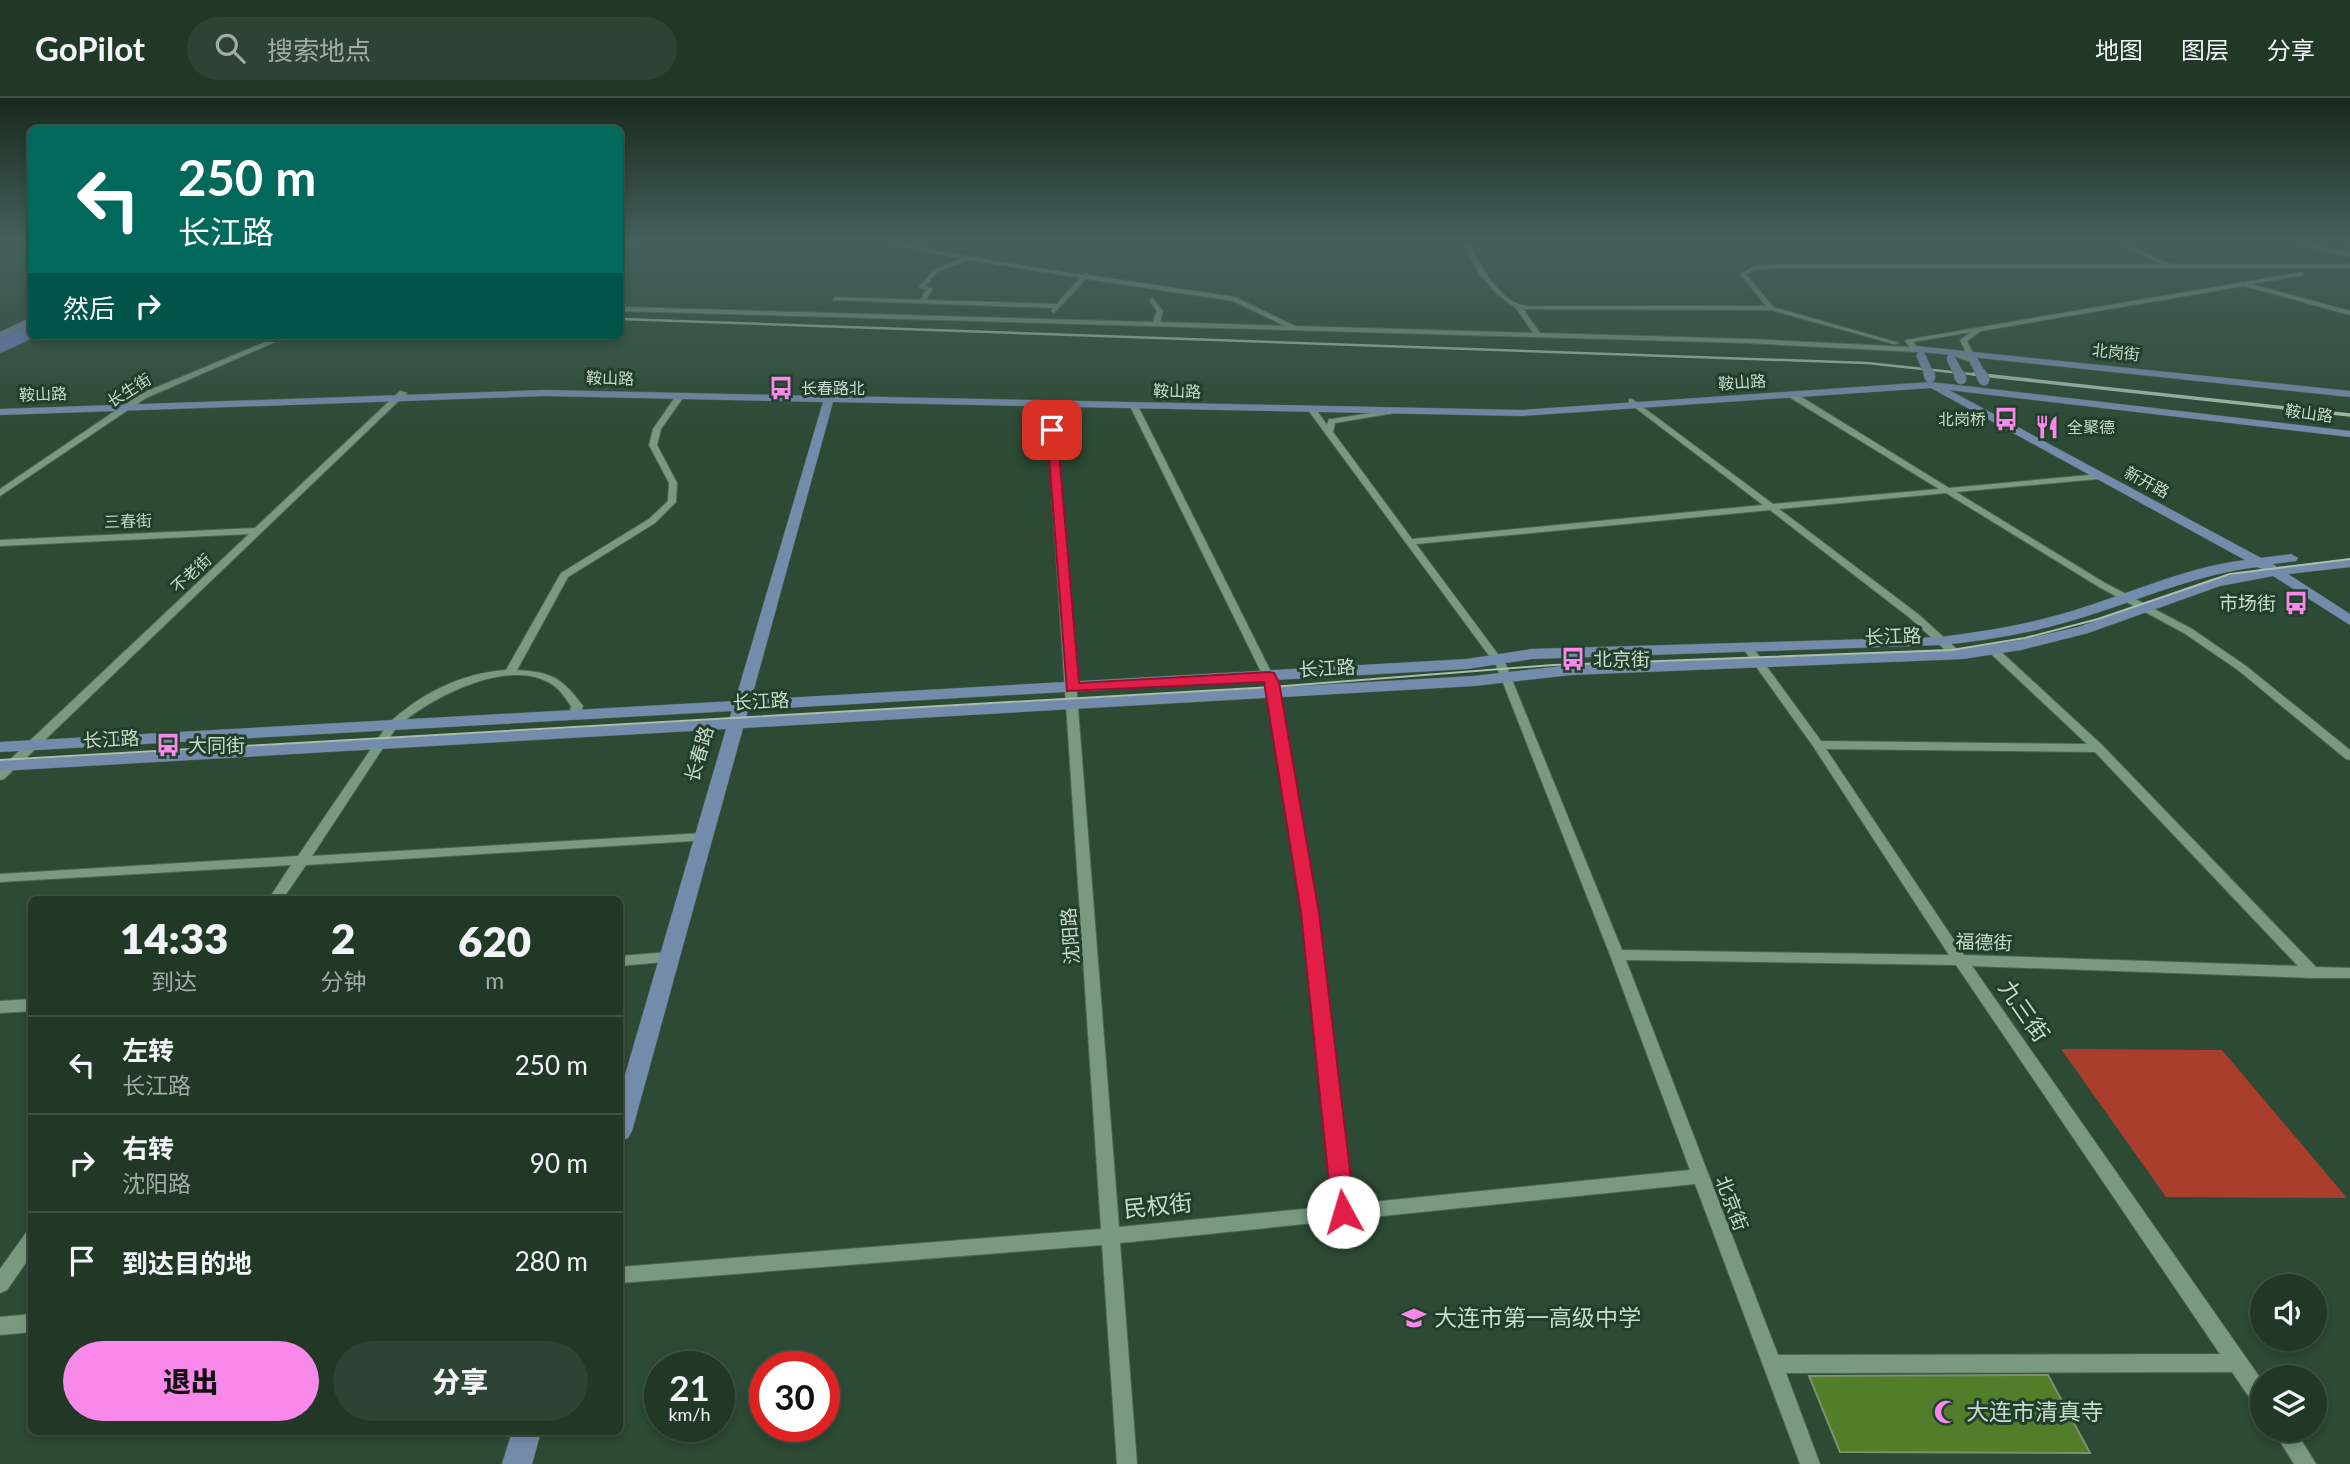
<!DOCTYPE html>
<html lang="zh">
<head>
<meta charset="utf-8">
<style>
  body { margin:0; font-family:Lato,"Noto Sans SC",sans-serif; background:#2d4333; color:#f1f3f6; height:100vh; display:flex; flex-direction:column; font-size:26px; white-space:nowrap }
  * { box-sizing:border-box; margin:0 }
  p { font-size:23px; color:#a2aca7 }
  .icon { flex:none; width:38px; height:38px; fill:none; stroke:currentColor; stroke-width:2; stroke-linecap:round; stroke-linejoin:round }
  .map { position:relative; flex:1; overflow:hidden }
  .panel { position:absolute; left:28px; top:798px; width:595px; height:539px; display:flex; flex-direction:column; background:#213827; border-radius:10px; box-shadow:0 4px 10px #0003,0 0 0 2px #3e5244 }
  .panel>* { flex:none }
  .top-card { position:absolute; left:28px; top:28px; width:595px; height:214px; border-radius:10px; box-shadow:0 4px 10px #0003,0 0 0 2px #3e5244; background:#00695c; color:#fff; overflow:hidden }
  .tools { position:absolute; left:2250px; top:1176px; display:grid; gap:14px }
  .tools a { display:grid; place-items:center; width:77px; height:77px; border-radius:50%; background:#213827; box-shadow:0 4px 10px #0003,0 0 0 2px #3e5244; font-size:35px }
  .speed { position:absolute; left:644px; top:1253px; display:flex; gap:14px; font-size:35px; font-weight:700; text-align:center }
  .speed>* { display:grid; place-content:center; width:91px; height:91px; border-radius:50%; background:#213827; box-shadow:0 4px 10px #0003,0 0 0 2px #3e5244; line-height:1 }
  .speed small { font-size:18px; font-weight:400 }
  .speed .limit { border:10px solid #d22; background:#fff; color:#111 }
  .pin { position:absolute; display:grid; place-items:center; width:60px; height:60px; color:#fff; margin:-30px; border-radius:14px; box-shadow:0 4px 10px #0006 }
  .me { position:absolute; width:77px; margin:-38px; rotate:354deg; stroke-linejoin:round; filter:drop-shadow(0 0 5px #0008) }
  .turn { display:flex; align-items:center; gap:24px; height:147px; padding:0 35px; font-size:32px }
  .turn .icon { width:91px; height:91px; stroke-width:2.5 }
  .turn b { display:block; font-size:49px; line-height:60px }
  .then { display:flex; align-items:center; height:66px; padding:0 35px; background:#0003; gap:14px; font-size:26px }
  .eta { display:flex; justify-content:space-evenly; align-items:center; height:119px; text-align:center }
  .eta b { font-size:42px; font-weight:800; line-height:49px }
  .action { display:flex; gap:14px; margin-top:auto; padding:14px 35px }
  .action a { flex:1; height:80px; border-radius:42px; background:#f888e9; color:#111; font-size:28px; font-weight:800; line-height:80px; text-align:center }
  .action a+a { background:#2d4333; color:#f1f3f6 }
  ul { padding:0; list-style:none }
  li { display:flex; align-items:center; gap:21px; height:98px; padding:0 35px; border-top:2px solid #3e5244 }
  li div { flex:1 }
  li b { display:block; font-size:26px }
  li em { font-style:normal }
  header { display:flex; align-items:center; gap:42px; box-sizing:border-box; height:98px; padding:0 35px; background:#213827; border-bottom:2px solid #3e5244 }
  header strong { font-size:33px }
  nav { display:flex; gap:38px; margin-inline-start:auto; font-size:24px }
  .search { width:490px; height:63px; background:#2d4333; display:flex; align-items:center; gap:18px; box-sizing:border-box; padding:0 24px; border-radius:38px; color:#a2aca7; font-size:26px }
  .map>svg:first-child { display:block }
</style>
</head>
<body>
<header>
<strong>GoPilot</strong>
<div class="search"><svg class="icon" aria-label="search" viewBox="0 0 24 24"><circle cx="10" cy="10" r="6"/><path d="M15 15l6 6"/></svg>搜索地点</div>
<nav><a>地图</a><a>图层</a><a>分享</a></nav>
</header>
<div class="map">
<svg width="2350" height="1366" viewBox="0 0 2350 1366">
  <rect width="100%" height="100%" fill="#2c4a34"/>
  <!-- green -->
  <path fill="#a83e2b" d="M2061,951l161,1 125,148 -181,-1z"/>
  <!-- building -->
  <path fill="#527d29" stroke="#7d906f" stroke-width="2" d="M2048,1277l42,78 -250,-1 -31,-76z"/>
  <g fill="none" stroke-linecap="round" stroke-linejoin="round">
    <!-- minor casing -->
    <g stroke="#4c6654" stroke-width="2">
      <path id="minor" d="M629,145h6l-15,11v-4z
        M884,145h11l105,19 83,13 3,-2 3,2 146,22 60,29 238,7 -17,-25 -19,-14 -18,-20 -16,-31h6c10,19 29,57 53,62 8,2 19,1 28,1h216l-26,-32 14,-8 29,-2h378l-44,-21h7l46,21h180v4h-567l-28,2 -9,4 27,33 126,36 -5,1 -123,-34 -248,-1 17,24 207,6 163,8 -5,-6 1,-1 396,-68 2,3 -53,9 99,27v4l-106,-29 -263,45 -14,10 10,20 -3,2 -31,-11 3,-2 22,7 -8,-17 11,-8 -58,10 5,6 12,2 -13,2 -170,-9 -1127,-32v-4l533,15 4,-11 -8,-11 3,-2 11,13 -3,11 125,4 -52,-25 -147,-22 -32,34 -3,-2 2,-3 -220,-8 2,-3 85,3 6,-10 -7,-3 15,-18 28,-10zM969,162l111,18 -23,26 -131,-4 7,-11 -7,-3 12,-15z
        M2292,145h10l48,10v4z
        M280,238h9l-143,62 -146,98v-7l140,-95z
        M400,293l7,2 -403,386 -4,1v-11l249,-235 -249,12v-6l255,-12z
        M678,295l7,2 -24,34 -4,16 20,38 -1,19 -21,21 -87,54 -51,93c35,2 45,8 66,36l-4,12h-8l-2,-2 2,-10c-4,-5 -8,-12 -13,-17 -42,-37 -128,8 -162,39l-84,128 392,-23 6,4 -1,3 -403,25 -24,35h-14l23,-35 -291,17v-8l298,-18 90,-132c32,-30 73,-51 118,-54l55,-97 88,-54 19,-18 1,-18 -20,-38 4,-16z
        M1789,295h6l154,95 152,-14 1,2 -4,3 -142,13 149,91 87,46 54,37 104,84v10l-4,-1 -108,-89 -54,-37 -85,-46 -153,-94 -167,16 139,105 42,38 1,2 -1,2h-8l-42,-38 -140,-108 -354,34 90,121 116,285 327,5 -136,-209 -71,-99 1,-2h8l70,96 266,3 -98,-92 -1,-2 1,-2h8l105,97 214,222 34,1v10h-37l-341,-12 291,416v28l-7,-3 -24,-35 -446,1 34,91h-20l-105,-280 -575,59 17,221h-20l-15,-219 -482,38v-16l481,-38 -55,-825 4,-2 4,2 65,823 215,-21 -31,-293 -37,-231 -136,-276 4,-2 4,2 138,276 41,231 35,291 338,-34 -80,-215 -114,-290 -188,-255 7,-2 12,17 2,-6h3l59,-9v4h-3l-53,9 -2,9 79,107 351,-34 -134,-102v-4h3l141,105 166,-15 -150,-92zM1826,651l269,3 203,214 -334,-11zM1626,862l330,5 264,389 -442,1z
        M669,854l5,1 2,4 -2,4 -54,5v-10z
        M32,901v12l-32,2v-12z
        M32,1133v23l-25,36 -7,3v-24l26,-36z
        M32,1216v18l-32,3v-18z
        M2273,1332h22l21,34h-22z"/>
    </g>
    <!-- major casing -->
    <g stroke="#4c6654" stroke-width="1">
      <path id="major" d="M32,219v7l-32,15v-7z
        M1916,248l434,45v6l-437,-46 -2,-2z
        M1931,284l419,49v6l-401,-47 312,168 30,-4 7,4 -2,3 -23,3 4,3 73,-8v8l-62,7 62,40v11l-77,-49 -53,10 -132,47 -67,17 -58,9 -392,16 -97,11 -731,42 -111,403 -4,7 -8,3v-49l106,-363 -726,42v-10l729,-42 3,-8 -732,41v-10l735,-41 88,-299 -277,-6 -546,19v-6l546,-19 279,6 6,-7 5,3 -1,4 687,14zM1931,290l314,172c-65,8 -124,38 -187,55 -38,11 -78,17 -117,22l-409,12 -65,10 -716,41 82,-298 689,14zM2257,469l5,2 -50,10 -134,48 -57,13 -58,9 -392,16 -97,11 -728,42 2,-8 719,-41 65,-10 409,-14c42,-4 85,-11 126,-23 64,-18 124,-47 190,-55z
        M512,1334h29l-9,32h-30z"/>
    </g>
    <!-- highway casing -->
    <g stroke="#4c6654" stroke-width="2">
      <path id="highway" d="M32,226v12h4l-36,17v-14z"/>
    </g>
    <!-- minor -->
    <use href="#minor" fill="#799a81" fill-rule="evenodd"/>
    <!-- major -->
    <use href="#major" fill="#748cac" fill-rule="evenodd"/>
    <!-- highway -->
    <use href="#highway" fill="#7182c8" fill-rule="evenodd"/>
    <!-- tram -->
    <path stroke="#a9beae" stroke-width="2" d="M0,662l1272,-73 281,-22 399,-15 73,-12 73,-19 132,-45 120,-15"/>
    <!-- rail-far1 -->
    <path stroke="#a9beae" stroke-width="2.5" d="M620,221l1247,44 122,13"/>
    <!-- rail -->
    <path stroke="#a9beae" stroke-width="3.5" d="M1973,276l377,41"/>
    <!-- major-bridge-far1 casing -->
    <g stroke="#4c6654" stroke-width="10" stroke-linecap="butt">
      <path id="major-bridge-far1" d="M1921,258l9,20
        M1951,261l9,17
        M1974,263l8,15"/>
    </g>
    <!-- major-bridge casing -->
    <g stroke="#4c6654" stroke-width="12" stroke-linecap="butt">
      <path id="major-bridge" d="M1929,276l1,3
        M1959,276l2,5
        M1981,276l3,6"/>
    </g>
    <!-- major-bridge-far1 -->
    <use href="#major-bridge-far1" stroke="#748cac" stroke-width="9"/>
    <!-- major-bridge -->
    <use href="#major-bridge" stroke="#748cac" stroke-width="11"/>
  </g>
  <!-- sky -->
  <linearGradient id="sky" x2="0" y2="1"><stop stop-color="#18291d"/><stop offset="0.43" stop-color="#45605c"/><stop offset="1" stop-color="#45605c" stop-opacity="0"/></linearGradient>
  <rect width="2350" height="336" fill="url(#sky)"/>
  <!-- route -->
  <path fill="#e11d48" stroke="#92132f" stroke-width="2" d="M1052,329l5,3 22,253 190,-11 5,1 5,9 40,231 36,299 -3,7 -9,3 -8,-3 -3,-7 -31,-299 -37,-231 -197,9 -20,-261z"/>
  <!-- icons -->
  <defs>
    <g id="bus-bare" transform="scale(1.89)"><path d="M-5-6H5V4H4V6H2V4H-2V6H-4V4H-5ZM-3.5-4V0h7V-4ZM-3.5 1.2v1.5H-2V1.2ZM2 1.2v1.5H3.5V1.2Z" fill="#f888e9" stroke="#213f2a" stroke-width="2.5" paint-order="stroke"/></g>
    <g id="restaurant-bare" transform="scale(1.89)"><path d="M-5-6h1v4h1v-4h1v4h1v-4h1v5L-1.5 .5V6h-2V.5L-5-1ZM5-6V6H3V1.5H1.5Q1.5-4 5-6Z" fill="#f888e9" stroke="#213f2a" stroke-width="2.5" paint-order="stroke"/></g>
    <g id="school-bare" transform="scale(1.89)"><path d="M0-5L7-2L0 1L-7-2ZM-4 1L0 2.5L4 1V4Q0 6-4 4Z" fill="#f888e9" stroke="#213f2a" stroke-width="2.5" paint-order="stroke"/></g>
    <g id="mosque-bare" transform="scale(1.89)"><path d="M3.5-4.9A6 6 0 1 0 3.5 4.9A5 5 0 1 1 3.5-4.9Z" fill="#f888e9" stroke="#213f2a" stroke-width="2.5" paint-order="stroke"/></g>
  </defs>
  <g fill-rule="evenodd">
    <use href="#bus-bare" x="781" y="290"/>
    <use href="#bus-bare" x="2006" y="321"/>
    <use href="#restaurant-bare" x="2047" y="329"/>
    <use href="#bus-bare" x="2296" y="505"/>
    <use href="#bus-bare" x="1573" y="561"/>
    <use href="#bus-bare" x="168" y="647"/>
    <use href="#school-bare" x="1414" y="1220"/>
    <use href="#mosque-bare" x="1946" y="1314"/>
  </g>
  <g text-anchor="middle" stroke-width="6" stroke-linejoin="round" paint-order="stroke">
    <!-- far-street labels -->
    <g font-size="16" fill="#c8dacc" stroke="#213f2a">
      <text transform="translate(2116 254) rotate(6)" y="6">北岗街</text>
      <text transform="translate(610 280) rotate(1)" y="6">鞍山路</text>
      <text transform="translate(1742 284) rotate(-4)" y="6">鞍山路</text>
      <text transform="translate(129 292) rotate(-32)" y="6">长生街</text>
      <text transform="translate(1177 293) rotate(1)" y="6">鞍山路</text>
      <text transform="translate(43 296) rotate(-2)" y="6">鞍山路</text>
      <text transform="translate(2309 315) rotate(7)" y="6">鞍山路</text>
      <text transform="translate(2147 384) rotate(28)" y="6">新开路</text>
      <text transform="translate(128 423) rotate(-2)" y="6">三春街</text>
      <text transform="translate(191 475) rotate(-43)" y="6">不老街</text>
    </g>
    <!-- far-poi labels -->
    <g font-size="16" fill="#c8dacc" stroke="#213f2a" text-anchor="start">
      <text x="801" y="296">长春路北</text>
      <text x="1986" y="327" text-anchor="end">北岗桥</text>
      <text x="2067" y="335">全聚德</text>
    </g>
    <!-- poi labels -->
    <g font-size="19" fill="#c8dacc" stroke="#213f2a" text-anchor="start">
      <text x="2276" y="512" text-anchor="end">市场街</text>
      <text x="1593" y="568">北京街</text>
      <text x="188" y="654">大同街</text>
    </g>
    <!-- street labels -->
    <g font-size="19" fill="#c8dacc" stroke="#213f2a">
      <text transform="translate(1893 538) rotate(-2)" y="7">长江路</text>
      <text transform="translate(1327 570) rotate(-3)" y="7">长江路</text>
      <text transform="translate(761 603) rotate(-3)" y="7">长江路</text>
      <text transform="translate(111 641) rotate(-3)" y="7">长江路</text>
      <text transform="translate(699 656) rotate(-74)" y="7">长春路</text>
      <text transform="translate(1070 838) rotate(-94)" y="7">沈阳路</text>
      <text transform="translate(1984 844) rotate(2)" y="7">福德街</text>
      <text transform="translate(1732 1105) rotate(69)" y="7">北京街</text>
    </g>
    <!-- near-street labels -->
    <g font-size="23" fill="#c8dacc" stroke="#213f2a">
      <text transform="translate(2024 913) rotate(55)" y="8">九三街</text>
      <text transform="translate(1158 1108) rotate(-6)" y="8">民权街</text>
    </g>
    <!-- near-poi labels -->
    <g font-size="23" fill="#c8dacc" stroke="#213f2a" text-anchor="start">
      <text x="1434" y="1228">大连市第一高级中学</text>
      <text x="1966" y="1322">大连市清真寺</text>
    </g>
  </g>
</svg>
<div class="tools">
<a><svg class="icon" aria-label="sound" viewBox="0 0 24 24"><path d="M4 9h4l5-4v14l-5-4H4zM17 9q2 3 0 6"/></svg></a>
<a><svg class="icon" aria-label="layers" viewBox="0 0 24 24"><path d="M12 4l9 5-9 5-9-5zM3 14l9 5 9-5"/></svg></a>
</div>
<div class="speed"><div>21<small>km/h</small></div><div class="limit">30</div></div>
<div class="pin" style="left:1052px;top:332px;background:#d93025"><svg class="icon" aria-label="arrive" viewBox="0 0 24 24"><path d="M6 21V4h12l-3 4 3 4H6"/></svg></div>
<svg class="me" style="left:1343px;top:1114px" viewBox="-20 -20 40 40"><circle r="19" fill="#fff"/><path d="M0-13L10 11 0 6-10 11z" fill="#e11d48"/></svg>
<div class="top-card">
<div class="turn"><svg class="icon" aria-label="left" viewBox="0 0 24 24"><path d="M17 20v-9H6M10 6l-5 5 5 5"/></svg><div><b>250 m</b>长江路</div></div>
<div class="then">然后<svg class="icon" aria-label="right" viewBox="0 0 24 24"><path d="M7 20v-9h11M14 6l5 5-5 5"/></svg></div>
</div>
<section class="panel">
<div class="eta">
<div><b>14:33</b><p>到达</p></div>
<div><b>2</b><p>分钟</p></div>
<div><b>620</b><p>m</p></div>
</div>
<ul>
<li><svg class="icon" aria-label="left" viewBox="0 0 24 24"><path d="M17 20v-9H6M10 6l-5 5 5 5"/></svg><div><b>左转</b><p>长江路</p></div><em>250 m</em></li>
<li><svg class="icon" aria-label="right" viewBox="0 0 24 24"><path d="M7 20v-9h11M14 6l5 5-5 5"/></svg><div><b>右转</b><p>沈阳路</p></div><em>90 m</em></li>
<li><svg class="icon" aria-label="arrive" viewBox="0 0 24 24"><path d="M6 21V4h12l-3 4 3 4H6"/></svg><div><b>到达目的地</b></div><em>280 m</em></li>
</ul>
<div class="action"><a>退出</a><a>分享</a></div>
</section>
</div>
</body>
</html>
